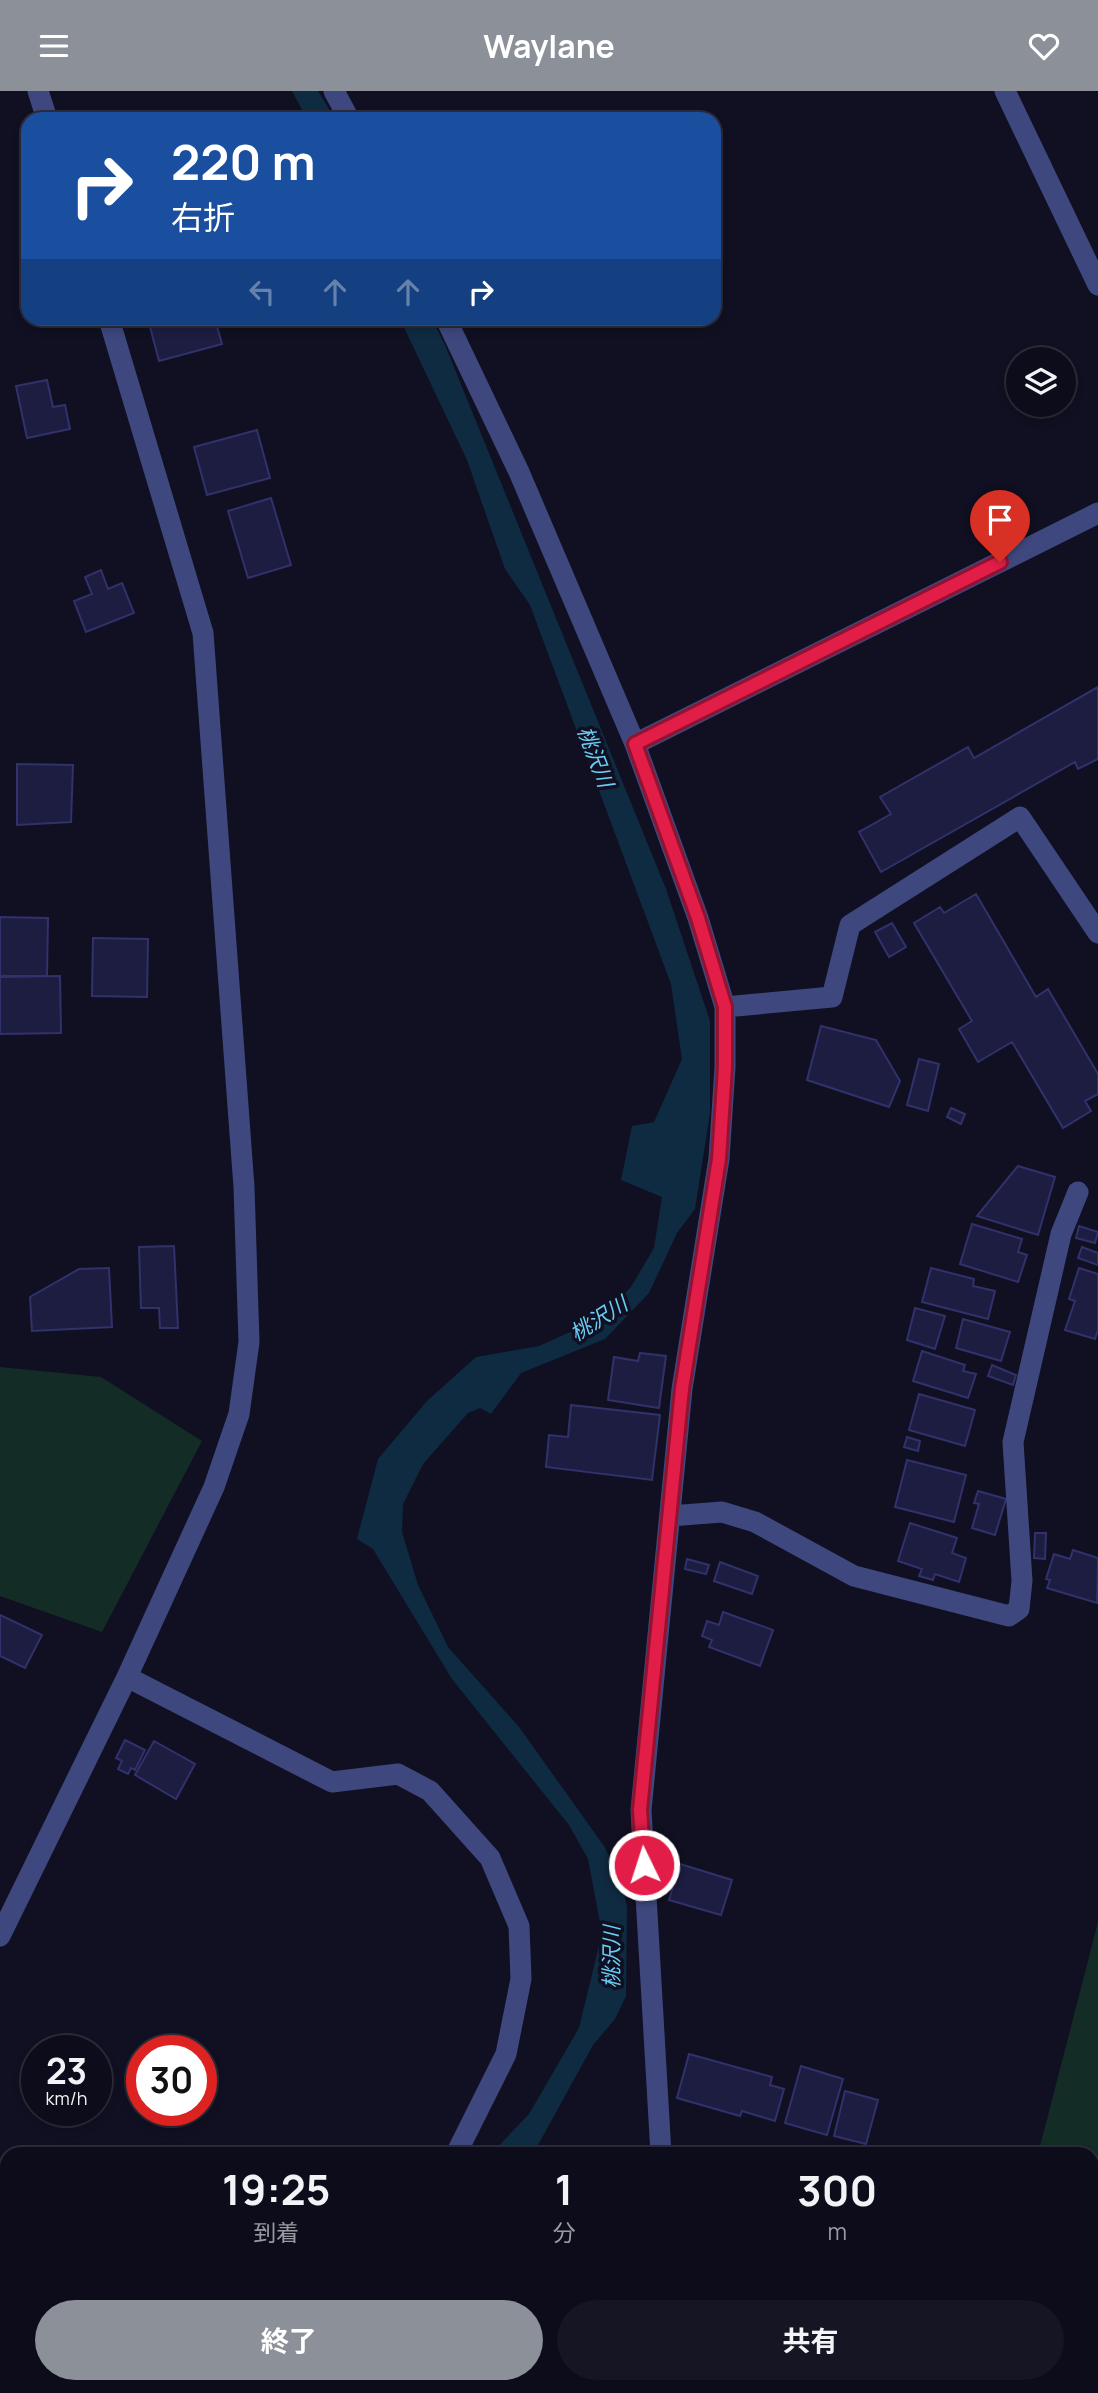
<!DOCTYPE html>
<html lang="ja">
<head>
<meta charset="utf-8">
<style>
  body { margin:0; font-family:Manrope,"Noto Sans JP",sans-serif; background:#151523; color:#f1f3f6; height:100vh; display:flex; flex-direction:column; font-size:26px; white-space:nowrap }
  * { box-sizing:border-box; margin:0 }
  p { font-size:23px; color:#9a9ba2 }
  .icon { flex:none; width:38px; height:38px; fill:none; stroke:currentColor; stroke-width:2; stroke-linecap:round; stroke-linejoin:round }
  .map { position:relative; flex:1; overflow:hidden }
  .sheet { position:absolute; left:0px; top:2056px; width:1099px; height:247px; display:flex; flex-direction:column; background:#0c0c1a; border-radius:21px 21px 0 0; box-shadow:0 4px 10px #0003,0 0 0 2px #2c2c39 }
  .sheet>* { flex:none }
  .top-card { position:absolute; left:21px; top:21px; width:700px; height:214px; border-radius:21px; box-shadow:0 4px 10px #0003,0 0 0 2px #2c2c39; background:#1a4fa0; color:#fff; overflow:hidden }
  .tools { position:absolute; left:1006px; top:256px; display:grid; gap:14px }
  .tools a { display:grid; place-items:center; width:70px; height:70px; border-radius:50%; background:#0c0c1a; box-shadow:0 4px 10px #0003,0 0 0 2px #2c2c39; font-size:35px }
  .speed { position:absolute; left:21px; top:1944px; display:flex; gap:14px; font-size:35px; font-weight:700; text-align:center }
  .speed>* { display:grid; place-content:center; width:91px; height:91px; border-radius:50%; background:#0c0c1a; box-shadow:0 4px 10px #0003,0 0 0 2px #2c2c39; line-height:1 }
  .speed small { font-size:18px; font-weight:400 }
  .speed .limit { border:10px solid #d22; background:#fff; color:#111 }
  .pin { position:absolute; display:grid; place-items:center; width:60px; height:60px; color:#fff; margin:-72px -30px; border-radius:50% 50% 50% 0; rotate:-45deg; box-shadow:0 0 7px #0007 }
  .pin .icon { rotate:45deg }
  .me { position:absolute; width:77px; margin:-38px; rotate:356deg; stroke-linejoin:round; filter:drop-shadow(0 0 5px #0008) }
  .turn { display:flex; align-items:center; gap:24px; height:147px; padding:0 35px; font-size:32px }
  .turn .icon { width:91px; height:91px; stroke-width:2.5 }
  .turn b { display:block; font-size:49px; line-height:60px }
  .lanes { display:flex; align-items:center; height:66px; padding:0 35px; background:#0003; justify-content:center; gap:35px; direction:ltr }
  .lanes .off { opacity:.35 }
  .eta { display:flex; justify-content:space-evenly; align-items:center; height:119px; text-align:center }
  .eta b { font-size:42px; font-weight:700; line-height:49px }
  .action { display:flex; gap:14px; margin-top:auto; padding:14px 35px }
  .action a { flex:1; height:80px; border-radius:42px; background:#8c9099; color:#fff; font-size:28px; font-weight:700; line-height:80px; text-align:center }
  .action a+a { background:#151523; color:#f1f3f6 }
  header { display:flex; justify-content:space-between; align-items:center; height:91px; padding:0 35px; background:#8c9099; color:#fff; font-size:32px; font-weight:700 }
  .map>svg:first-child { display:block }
</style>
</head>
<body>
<header><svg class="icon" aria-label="menu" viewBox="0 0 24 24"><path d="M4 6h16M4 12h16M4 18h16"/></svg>Waylane<svg class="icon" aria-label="heart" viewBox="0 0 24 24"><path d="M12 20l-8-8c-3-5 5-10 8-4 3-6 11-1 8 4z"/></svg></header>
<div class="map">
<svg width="1098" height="2302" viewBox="0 0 1098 2302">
  <rect width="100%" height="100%" fill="#101022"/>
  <!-- green -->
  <path fill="#132c26" d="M0,1276l101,10 101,64 -100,191 -102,-36z
    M1098,1831v471h-77v-6h71v-233h-54z"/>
  <!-- water -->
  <path fill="#0f2b41" d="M292,0h26l17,28h-28z
    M400,228h32l13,26 221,544 44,132v92l-15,96 -18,24 -28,60 -44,46 -84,34 -30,41 -11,-6 -12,5 -45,51 -20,40 -1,28 16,53 30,62 71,80 85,119 16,32 7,28 -1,90 -11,23 -22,26 -60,109h-42l38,-40 50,-86 23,-95 -14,-74 -19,-34 -117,-146 -79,-130 -16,-10 21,-80 49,-58 49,-44 63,-11 58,-26 34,-33 23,-39 8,-51 -41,-17 11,-54 22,-4 28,-63 -11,-75 -141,-379 -25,-36 -38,-109z"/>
  <!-- building -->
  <path fill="#1d1d42" stroke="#31316c" stroke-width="2" d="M148,228h67l7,25 -63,17z
    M47,289l6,27 12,-2 5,24 -43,9 -11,-52z
    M257,339l13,48 -63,17 -13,-48z
    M271,407l20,67 -43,13 -20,-67z
    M101,479l7,19 14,-6 12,30 -48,19 -12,-31 18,-7 -7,-17z
    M1098,596v72l-20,10 -3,-7 -194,110 -22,-40 32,-18 -11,-17 88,-50 6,11z
    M17,673l56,1 -2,57 -54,3z
    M976,803l60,103 12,-8 50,85v20l-13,7 6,10 -28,17 -51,-86 -34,20 -19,-33 13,-8 -58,-98 26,-16 4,6z
    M0,826l48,1 -1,58h-47z
    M892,832l14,24 -17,10 -14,-25z
    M93,847l55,1 -1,58 -55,-1z
    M60,885l1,57 -61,1v-57z
    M821,935l55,14 24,41 -11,26 -82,-27z
    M919,968l20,5 -11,47 -21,-6z
    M951,1017l14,6 -4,10 -14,-7z
    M1018,1075l37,11 -17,58 -61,-19z
    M972,1133l50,15 -4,13 9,3 -9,27 -58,-18z
    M1079,1135l19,6 -3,11 -19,-5z
    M174,1155l4,82h-18l-1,-20h-18l-2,-61z
    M1082,1156l16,6v12l-20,-7z
    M109,1177l3,59 -80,4 -2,-34 49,-28z
    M931,1177l43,11 -1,7 22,5 -7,28 -66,-17z
    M1079,1177l19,6v56l-3,9 -30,-9 10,-29 -6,-2z
    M915,1217l30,8 -10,33 -28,-9z
    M963,1228l47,13 -9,29 -45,-13z
    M922,1260l43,14 -2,6 13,3 -8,24 -55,-17z
    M640,1262l26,3 -7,52 -51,-8 6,-43 24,4z
    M992,1274l24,10 -3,10 -25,-9z
    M919,1303l56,16 -10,36 -56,-16z
    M571,1314l89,10 -8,65 -106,-13 3,-32 19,2z
    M907,1346l13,4 -2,10 -14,-4z
    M907,1369l59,15 -12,47 -59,-15z
    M978,1400l28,8 -11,36 -23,-7 7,-24 -5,-1z
    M910,1432l47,15 -5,15 14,5 -7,24 -24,-8 -2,6 -14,-4 3,-7 -24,-8z
    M1035,1442h11l-1,26 -11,-1z
    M1073,1459l25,8 -1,45 -50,-15 3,-8 -4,-1 8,-25 16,5z
    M687,1468l22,6 -3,9 -21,-5z
    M720,1471l38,14 -6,18 -38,-13z
    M723,1521l50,18 -13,36 -51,-19 3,-7 -10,-4 5,-15 12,4z
    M0,1524l42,20 -17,33 -25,-12z
    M125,1649l20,10 -10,20 -4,-2 -3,6 -10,-5 4,-8 -6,-3z
    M154,1650l41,23 -19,35 -41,-24z
    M680,1773l52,16 -11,35 -52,-15z
    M689,1963l83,23 -2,8 14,4 -9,32 -33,-10 -2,5 -63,-18z
    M801,1975l42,13 -16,56 -42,-12z
    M845,2000l33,9 -12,44 -32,-8z
    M587,2296h34l1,6h-35z"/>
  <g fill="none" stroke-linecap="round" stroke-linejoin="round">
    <!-- minor -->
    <path stroke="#3e487e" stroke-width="21" d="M38,0l9,28
      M334,0l15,28
      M1005,0l93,194
      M446,228l73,153 116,272 63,174 27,89v60l-6,92 -37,230 -41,421 20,344
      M635,653l463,-231
      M725,916l107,-10 18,-72 170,-108 78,116
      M670,1425l52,-4 33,10 99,54 155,40 10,-7 3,-28 -9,-139 48,-208 17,-42
      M127,1586l205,105 66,-8 32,17 60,67 29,68 2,53 -15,75 -50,100
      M0,1845l127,-259 87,-190 25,-73 10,-72 -5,-155 -41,-554 -94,-314
      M412,2296v6
      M672,2296l1,6"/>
  </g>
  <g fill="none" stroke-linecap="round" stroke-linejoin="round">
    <!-- route casing -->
    <g stroke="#92132f" stroke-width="18">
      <path id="route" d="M644,1774l-4,-55 42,-421 37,-230 6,-92v-60l-27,-89 -63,-174 365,-182"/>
    </g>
    <!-- route -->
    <use href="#route" stroke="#e11d48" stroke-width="12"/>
  </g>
  <g text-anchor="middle" stroke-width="7" stroke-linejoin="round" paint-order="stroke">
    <!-- water labels -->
    <g font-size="21" font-style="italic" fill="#6acef4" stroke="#101022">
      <text transform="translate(595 666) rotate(69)" y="7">桃沢川</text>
      <text transform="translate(599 1228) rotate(-32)" y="7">桃沢川</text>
      <text transform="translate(612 1866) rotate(-90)" y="7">桃沢川</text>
    </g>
  </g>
</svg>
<div class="tools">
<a><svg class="icon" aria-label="layers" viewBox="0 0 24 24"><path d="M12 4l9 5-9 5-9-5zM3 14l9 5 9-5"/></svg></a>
</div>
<div class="speed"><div>23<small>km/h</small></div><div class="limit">30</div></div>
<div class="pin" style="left:1000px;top:471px;background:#d93025"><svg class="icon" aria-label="arrive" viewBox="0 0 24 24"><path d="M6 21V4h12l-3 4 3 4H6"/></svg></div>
<svg class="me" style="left:644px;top:1774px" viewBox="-20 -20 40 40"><circle r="17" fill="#e11d48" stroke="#fff" stroke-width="3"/><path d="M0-11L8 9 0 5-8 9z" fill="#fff"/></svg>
<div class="top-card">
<div class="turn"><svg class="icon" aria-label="right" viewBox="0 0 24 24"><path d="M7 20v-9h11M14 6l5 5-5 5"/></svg><div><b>220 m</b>右折</div></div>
<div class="lanes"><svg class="icon off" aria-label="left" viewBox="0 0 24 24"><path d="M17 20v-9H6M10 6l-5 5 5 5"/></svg><svg class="icon off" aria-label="ahead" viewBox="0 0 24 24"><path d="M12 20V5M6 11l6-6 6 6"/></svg><svg class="icon off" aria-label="ahead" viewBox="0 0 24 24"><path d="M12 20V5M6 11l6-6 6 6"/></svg><svg class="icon" aria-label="right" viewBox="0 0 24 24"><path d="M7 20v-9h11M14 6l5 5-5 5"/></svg></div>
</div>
<section class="sheet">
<div class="eta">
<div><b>19:25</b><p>到着</p></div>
<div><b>1</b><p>分</p></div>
<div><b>300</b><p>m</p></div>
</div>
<div class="action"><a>終了</a><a>共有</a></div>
</section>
</div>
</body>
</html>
